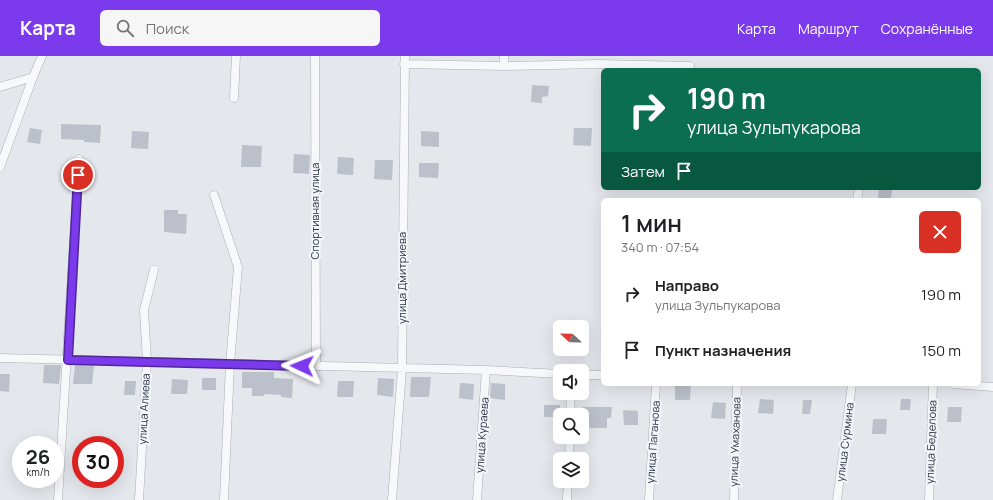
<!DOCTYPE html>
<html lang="ru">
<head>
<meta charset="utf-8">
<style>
  body { margin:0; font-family:Manrope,sans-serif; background:#f6f6f6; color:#202124; height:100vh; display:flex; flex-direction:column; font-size:15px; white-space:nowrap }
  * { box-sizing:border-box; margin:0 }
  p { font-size:13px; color:#757577 }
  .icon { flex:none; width:22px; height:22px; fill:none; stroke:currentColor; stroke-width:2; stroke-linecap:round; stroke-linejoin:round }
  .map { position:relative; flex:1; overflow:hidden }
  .panel { position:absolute; left:601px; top:142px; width:380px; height:188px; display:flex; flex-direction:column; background:#fff; border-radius:6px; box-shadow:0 4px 16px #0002 }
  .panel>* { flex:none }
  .hud { position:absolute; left:601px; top:12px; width:380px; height:122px; border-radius:6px; box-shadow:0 4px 16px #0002; background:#0b6e4f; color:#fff; overflow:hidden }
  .needle { width:26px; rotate:292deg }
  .buttons { position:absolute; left:553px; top:264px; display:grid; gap:8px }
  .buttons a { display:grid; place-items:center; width:36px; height:36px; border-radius:6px; background:#fff; box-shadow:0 4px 16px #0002; font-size:20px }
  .speed { position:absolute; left:12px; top:380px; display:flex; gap:8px; font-size:20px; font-weight:700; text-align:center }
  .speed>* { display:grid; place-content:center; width:52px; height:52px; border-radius:50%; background:#fff; box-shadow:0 4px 16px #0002; line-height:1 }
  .speed small { font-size:10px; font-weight:400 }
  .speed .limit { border:6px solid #d22; background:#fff; color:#111 }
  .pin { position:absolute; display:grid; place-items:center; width:34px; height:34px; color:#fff; margin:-17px; border:2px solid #fff; border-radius:50%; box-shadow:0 1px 4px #0007 }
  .me { position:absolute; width:44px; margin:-22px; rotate:272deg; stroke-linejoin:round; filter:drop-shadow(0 0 3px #0008) }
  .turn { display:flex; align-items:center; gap:14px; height:84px; padding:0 20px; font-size:18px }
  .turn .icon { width:52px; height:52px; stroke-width:2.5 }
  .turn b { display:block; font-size:28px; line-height:34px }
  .then { display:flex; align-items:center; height:38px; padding:0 20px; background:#0003; gap:8px; font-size:15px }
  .round { display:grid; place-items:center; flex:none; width:42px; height:42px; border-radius:6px; background:#f6f6f6 }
  .head { display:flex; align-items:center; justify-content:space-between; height:68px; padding:0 20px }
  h1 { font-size:24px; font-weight:600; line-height:30px }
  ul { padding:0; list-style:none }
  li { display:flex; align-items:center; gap:12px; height:56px; padding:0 20px }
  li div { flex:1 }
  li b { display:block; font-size:15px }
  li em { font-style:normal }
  header { display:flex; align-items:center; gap:24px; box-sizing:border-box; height:56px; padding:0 20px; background:#7c3aed; color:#fff }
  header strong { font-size:19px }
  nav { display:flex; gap:22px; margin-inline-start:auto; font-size:14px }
  .search { width:280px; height:36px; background:#f6f6f6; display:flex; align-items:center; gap:10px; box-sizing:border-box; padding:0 14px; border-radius:6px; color:#757577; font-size:15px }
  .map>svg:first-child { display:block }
</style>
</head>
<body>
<header>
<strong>Карта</strong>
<div class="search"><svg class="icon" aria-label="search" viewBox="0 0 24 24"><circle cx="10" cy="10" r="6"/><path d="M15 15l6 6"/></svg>Поиск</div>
<nav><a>Карта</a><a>Маршрут</a><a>Сохранённые</a></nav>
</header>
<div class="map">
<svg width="993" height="444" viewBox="0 0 993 444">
  <rect width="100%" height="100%" fill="#e4e7ec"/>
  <!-- building -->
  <path fill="#bbc0ca" d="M532,29l17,1 -1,10 -6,1v6l-11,-1z
    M61,68l40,1 -1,18 -16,-1v-2l-23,-1z
    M30,72l12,2 -2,14 -13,-2z
    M574,72h18l-1,18 -18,-1z
    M132,75l17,1 -1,17 -17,-1z
    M421,75l18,1v15l-18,-1z
    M242,89l20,1 -1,21h-20z
    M294,98l16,1 -1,19 -16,-1z
    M338,101l16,1 -1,17 -16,-1z
    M375,104h18l-1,20 -18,-1z
    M419,107h20l-1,15 -19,-1z
    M879,132h13l-1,12h-13z
    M164,154h14v4h9l-1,20 -22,-2z
    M44,309h17l-2,19 -16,-1z
    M75,309l19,1 -2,18h-19z
    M242,316h32v6l19,1 -1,19 -11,-1v-2l-17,-1v2h-12v-8h-10z
    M0,318h10l-1,18 -9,-1z
    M411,321h20l-2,20h-19z
    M202,322h14v12h-14z
    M378,322l16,1 -1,18 -16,-2z
    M172,323l16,1 -1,14h-16z
    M125,325h11l-1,14h-11z
    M338,325h16l-1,16h-16z
    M460,327l14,1 -1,16 -14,-2z
    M491,327l14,1v16l-15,-2z
    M675,329h16l-1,15h-15z
    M760,343l14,1 -1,14 -15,-1z
    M901,343h10l-1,11h-10z
    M803,344h9l-2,14h-8z
    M713,346l13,1 -1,16 -14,-1z
    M544,349h16l-1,12h-15z
    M583,351h29l-1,11h-4v10h-25z
    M948,351h14l-1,15h-14z
    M623,354l15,1v14h-14z
    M873,363h14l-1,15h-14z"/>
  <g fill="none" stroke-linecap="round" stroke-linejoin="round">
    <!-- minor casing -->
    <g stroke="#a9aeb7" stroke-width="9">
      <path id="minor" d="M315,0l1,310
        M404,8l100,2 94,-2 92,2
        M504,10v-10
        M0,31l33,-10
        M234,42l2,-42
        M0,111l33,-90 9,-21
        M214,139l24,72 -8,97 -6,136
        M857,144l2,-12
        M0,302l486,12 74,4
        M582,319h21
        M953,328l40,3
        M570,359l1,-22
        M569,403l1,-22
        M58,444l21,-341
        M139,444l8,-138 -3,-52 10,-40
        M392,444l10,-131 3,-313
        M477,444l9,-130
        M567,444l1,-19
        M649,444l7,-116
        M734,444l3,-116
        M837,444l15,-116
        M929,444l4,-116"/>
    </g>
    <!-- minor -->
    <use href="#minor" stroke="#f7f8fa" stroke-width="8"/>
  </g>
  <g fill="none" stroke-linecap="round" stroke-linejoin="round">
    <!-- route casing -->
    <g stroke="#51269a" stroke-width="10">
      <path id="route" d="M78,119l-10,185 234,6"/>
    </g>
    <!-- route -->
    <use href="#route" stroke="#7c3aed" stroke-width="7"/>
  </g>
  <g text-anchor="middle" stroke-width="4" stroke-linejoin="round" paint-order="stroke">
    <!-- street labels -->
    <g font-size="11" fill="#2b3445" stroke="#f4f6f9">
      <text transform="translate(315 155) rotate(-90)" y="4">Спортивная улица</text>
      <text transform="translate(402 222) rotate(-90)" y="4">улица Дмитриева</text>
      <text transform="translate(144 353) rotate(-87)" y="4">улица Алиева</text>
      <text transform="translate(482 379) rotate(-86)" y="4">улица Кураева</text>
      <text transform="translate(653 386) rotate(-86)" y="4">улица Паганова</text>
      <text transform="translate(735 386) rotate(-88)" y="4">улица Умаханова</text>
      <text transform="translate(845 386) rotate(-83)" y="4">улица Сурмина</text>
      <text transform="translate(931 386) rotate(-88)" y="4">улица Беделова</text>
    </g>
  </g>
</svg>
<div class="buttons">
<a><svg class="needle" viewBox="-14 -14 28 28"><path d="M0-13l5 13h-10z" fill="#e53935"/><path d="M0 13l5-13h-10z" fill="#757577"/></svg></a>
<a><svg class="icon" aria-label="sound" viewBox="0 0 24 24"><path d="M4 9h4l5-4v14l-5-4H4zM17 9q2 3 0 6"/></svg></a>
<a><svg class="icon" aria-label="search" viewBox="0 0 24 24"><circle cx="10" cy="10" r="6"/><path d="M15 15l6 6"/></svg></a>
<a><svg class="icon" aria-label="layers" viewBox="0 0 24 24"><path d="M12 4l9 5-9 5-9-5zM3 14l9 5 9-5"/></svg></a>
</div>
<div class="speed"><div>26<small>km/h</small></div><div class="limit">30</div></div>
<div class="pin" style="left:78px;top:119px;background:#d93025"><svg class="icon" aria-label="arrive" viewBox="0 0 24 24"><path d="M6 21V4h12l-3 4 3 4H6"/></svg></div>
<svg class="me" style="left:302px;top:310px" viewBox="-20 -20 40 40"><path d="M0-17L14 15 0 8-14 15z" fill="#7c3aed" stroke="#fff" stroke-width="4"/></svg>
<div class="hud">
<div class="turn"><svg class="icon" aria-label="right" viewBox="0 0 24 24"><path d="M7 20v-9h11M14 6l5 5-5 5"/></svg><div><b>190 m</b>улица Зульпукарова</div></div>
<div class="then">Затем<svg class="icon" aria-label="arrive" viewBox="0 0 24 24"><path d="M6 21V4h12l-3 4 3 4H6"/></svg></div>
</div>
<section class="panel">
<div class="head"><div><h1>1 мин</h1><p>340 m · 07:54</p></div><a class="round" style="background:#d93025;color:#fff"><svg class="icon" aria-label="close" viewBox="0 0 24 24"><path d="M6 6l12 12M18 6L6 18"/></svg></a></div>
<ul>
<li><svg class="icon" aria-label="right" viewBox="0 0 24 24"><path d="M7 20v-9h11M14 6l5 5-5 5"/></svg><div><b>Направо</b><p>улица Зульпукарова</p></div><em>190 m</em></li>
<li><svg class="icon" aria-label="arrive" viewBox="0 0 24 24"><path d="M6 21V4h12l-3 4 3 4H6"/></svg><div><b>Пункт назначения</b></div><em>150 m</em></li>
</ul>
</section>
</div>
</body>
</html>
